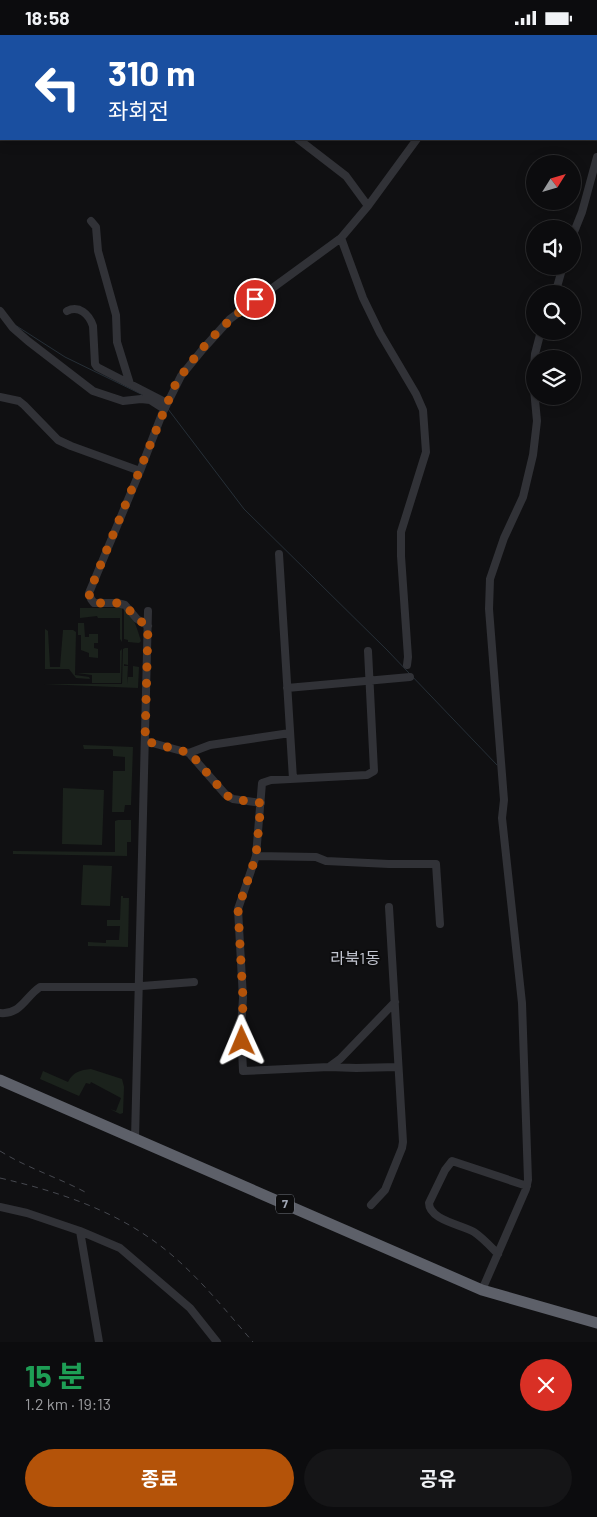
<!DOCTYPE html>
<html lang="ko">
<head>
<meta charset="utf-8">
<style>
  body { margin:0; font-family:Barlow,"Noto Sans KR",sans-serif; background:#151517; color:#f1f3f6; height:100vh; display:flex; flex-direction:column; font-size:19px; white-space:nowrap }
  * { box-sizing:border-box; margin:0 }
  p { font-size:16px; color:#9a9b9e }
  .icon { flex:none; width:28px; height:28px; fill:none; stroke:currentColor; stroke-width:2; stroke-linecap:round; stroke-linejoin:round }
  .map { position:relative; height:1307px; overflow:hidden }
  .panel { display:flex; flex-direction:column; background:#0c0c0e; flex:1 }
  .panel>* { flex:none }
  .guide { position:absolute; left:0px; top:0px; width:598px; height:105px; box-shadow:0 2px 12px #0003,0 0 0 1px #2c2c2e; background:#1a4fa0; color:#fff; overflow:hidden }
  .needle { width:32px; rotate:53deg }
  .buttons { position:absolute; left:526px; top:120px; display:grid; gap:10px }
  .buttons a { display:grid; place-items:center; width:55px; height:55px; border-radius:50%; background:#0c0c0e; box-shadow:0 2px 12px #0003,0 0 0 1px #2c2c2e; font-size:25px }
  .pin { position:absolute; display:grid; place-items:center; width:42px; height:42px; color:#fff; margin:-21px; border:2px solid #fff; border-radius:50%; box-shadow:0 1px 5px #0007 }
  .me { position:absolute; width:55px; margin:-28px; rotate:359deg; stroke-linejoin:round; filter:drop-shadow(0 0 4px #0008) }
  .turn { display:flex; align-items:center; gap:18px; height:105px; padding:0 25px; font-size:22px }
  .turn .icon { width:65px; height:65px; stroke-width:2.5 }
  .turn b { display:block; font-size:35px; line-height:42px }
  .round { display:grid; place-items:center; flex:none; width:52px; height:52px; border-radius:26px; background:#151517 }
  .overview { display:flex; align-items:center; justify-content:space-between; height:85px; padding:0 25px }
  h1 { font-size:30px; font-weight:700; line-height:38px; color:#1e9e55 }
  .primary-button { display:flex; gap:10px; margin-top:auto; padding:10px 25px }
  .primary-button a { flex:1; height:58px; border-radius:30px; background:#b45309; color:#fff; font-size:20px; font-weight:700; line-height:58px; text-align:center }
  .primary-button a+a { background:#151517; color:#f1f3f6 }
  .status { display:flex; justify-content:space-between; align-items:center; height:35px; padding:0 25px; background:#0c0c0e; direction:ltr }
  .status svg { height:14px; fill:currentColor }
  .map>svg:first-child { display:block }
</style>
</head>
<body>
<div class="status"><b>18:58</b><svg viewBox="0 0 49 12"><path d="M0 12V9h3v3zM5 12V6h3v6zM10 12V3h3v9zM15 12V0h3v12zM26 1h20v11H26zM47 4h2v5h-2z"/></svg></div>
<div class="map">
<svg width="597" height="1307" viewBox="0 0 597 1307">
  <rect width="100%" height="100%" fill="#101012"/>
  <!-- green -->
  <path fill="#1b221c" d="M80,573h42v34l-2,-3v-21h-22l-1,-2 -17,2z
    M124,574c10,6 13,20 17,32l-2,2 -11,-1v-2l-4,-1z
    M78,588h6l1,14h4v-3h9v9h-4v5l4,1v9l-9,-1v-4l-8,-3v-15h-3z
    M45,594l3,2 2,36h10l3,-37h10l3,2 -1,43 14,2 1,2 -14,-1 -7,-9h-24z
    M125,613h3v17l-4,-1v2h4l-1,18 1,-7h5v-11l6,1 -1,21 -94,-4h78l1,-35z
    M122,614l-1,34h-29v-8l-15,-2h43v-22z
    M83,710l50,2 -2,58h-6l-1,7h-12l1,-41h12v-14l-12,-1v-6l-2,-1h-27z
    M63,753l41,2 -2,55 -40,-1z
    M118,785h13v22h-4v14l-114,-2v-3l102,1v-31z
    M83,830l29,1 -2,40 -29,-1z
    M121,861h2v2h6l-1,49 -40,-1v-4l18,1v-3h13l1,-14h-13v-6h13z
    M91,1034l31,10 2,8 -1,26 -3,1 -10,-5 6,2 5,-13 -30,-16 -1,2 -4,-1 -7,13 -39,-17 3,-8 25,11c5,-10 12,-12 23,-13z"/>
  <g fill="none" stroke-linecap="round" stroke-linejoin="round">
    <!-- stream -->
    <path stroke="#262f37" stroke-width="1" d="M429,0l3,1
      M594,104l3,2
      M15,290l50,32 80,39
      M168,374l76,100 143,141 110,115"/>
    <!-- minor -->
    <path stroke="#313237" stroke-width="8" d="M337,1v-1
      M438,1l1,-1
      M298,104l48,37 22,30
      M91,186l5,6 2,24 18,64 1,27 13,42
      M572,202l10,-25 15,-55
      M341,203l22,60 17,35 36,61 7,16 3,42 -25,80v24l7,101 -1,8
      M555,259l8,-28
      M0,276l13,17 15,13 65,50 30,10 18,-2 9,1 14,9
      M67,276c12,-6 22,3 26,15l2,38 2,3 70,36
      M0,362l19,4 5,4 34,35 13,6 69,25
      M279,519l14,225
      M148,591l-11,-7 -12,-14 -8,-2h-23l-3,-4 -2,-6 51,-122 22,-57 19,-38 22,-27 27,-30 111,-81 27,-32 49,-67
      M368,616l6,120 -7,4 -96,5 -9,3 -6,73 60,1 10,4 63,3h47l4,60
      M287,653l123,-11
      M145,706l44,12 37,42 7,4 28,4
      M189,718l21,-8 80,-12
      M256,821l-18,53 5,89 -2,29 2,44 86,-4 27,1 42,-1
      M0,978c21,2 25,-16 40,-26h89l65,-5
      M329,1032l11,-8 55,-57
      M135,1104l13,-528
      M371,1170l14,-15 17,-42 1,-6 -14,-235
      M0,1172l27,6 53,18 40,17 70,60 27,34
      M80,1196l19,111
      M498,1219c-7,-7 -15,-16 -24,-22 -11,-7 -45,-12 -45,-29l16,-33 7,-9 75,25
      M482,1255l44,-101 2,-9 -6,-177 -20,-185 2,-18 -15,-191 1,-30 14,-41 19,-41 10,-42 4,-34 -4,-42 2,-25 6,-23"/>
    <!-- highway -->
    <path stroke="#5d6069" stroke-width="11" d="M0,1045l482,210 115,33"/>
    <!-- rail -->
    <path stroke="#46484f" stroke-width="1" stroke-dasharray="6 5" stroke-linecap="butt" d="M0,1116c27,17 57,26 85,41
      M0,1143c60,14 118,33 167,73 32,26 59,60 86,91"/>
  </g>
  <g fill="none" stroke-linecap="round" stroke-linejoin="round">
    <!-- route -->
    <path stroke="#b45309" stroke-width="9" stroke-dasharray="0 16.2" d="M242,1006l1,-43 -5,-89 18,-53 5,-53 -28,-4 -7,-4 -36,-42 -45,-12 3,-115 -11,-7 -12,-14 -8,-2h-23l-4,-4 -1,-6 85,-206c21,-34 49,-63 81,-88"/>
  </g>
  <g text-anchor="middle" stroke-width="4" stroke-linejoin="round" paint-order="stroke">
    <!-- shield labels -->
    <rect fill="#0c0c0d" stroke="#747882" stroke-width="1" x="276" y="1159.5" width="18" height="19" rx="4"/>
    <g font-size="12" font-weight="bold" fill="#a0a6b4">
      <text x="285" y="1173">7</text>
    </g>
    <!-- quarter labels -->
    <g font-size="16" fill="#c2c5d0" stroke="#0c0c0d">
      <text x="355" y="929">라북1동</text>
    </g>
  </g>
</svg>
<div class="buttons">
<a><svg class="needle" viewBox="-14 -14 28 28"><path d="M0-13l5 13h-10z" fill="#e53935"/><path d="M0 13l5-13h-10z" fill="#9a9b9e"/></svg></a>
<a><svg class="icon" aria-label="sound" viewBox="0 0 24 24"><path d="M4 9h4l5-4v14l-5-4H4zM17 9q2 3 0 6"/></svg></a>
<a><svg class="icon" aria-label="search" viewBox="0 0 24 24"><circle cx="10" cy="10" r="6"/><path d="M15 15l6 6"/></svg></a>
<a><svg class="icon" aria-label="layers" viewBox="0 0 24 24"><path d="M12 4l9 5-9 5-9-5zM3 14l9 5 9-5"/></svg></a>
</div>
<div class="pin" style="left:255px;top:264px;background:#d93025"><svg class="icon" aria-label="arrive" viewBox="0 0 24 24"><path d="M6 21V4h12l-3 4 3 4H6"/></svg></div>
<svg class="me" style="left:242px;top:1006px" viewBox="-20 -20 40 40"><path d="M0-17L14 15 0 8-14 15z" fill="#b45309" stroke="#fff" stroke-width="4"/></svg>
<div class="guide">
<div class="turn"><svg class="icon" aria-label="left" viewBox="0 0 24 24"><path d="M17 20v-9H6M10 6l-5 5 5 5"/></svg><div><b>310 m</b>좌회전</div></div>
</div>
</div>
<section class="panel">
<div class="overview"><div><h1>15 분</h1><p>1.2 km · 19:13</p></div><a class="round" style="background:#d93025;color:#fff"><svg class="icon" aria-label="close" viewBox="0 0 24 24"><path d="M6 6l12 12M18 6L6 18"/></svg></a></div>
<div class="primary-button"><a>종료</a><a>공유</a></div>
</section>
</body>
</html>
